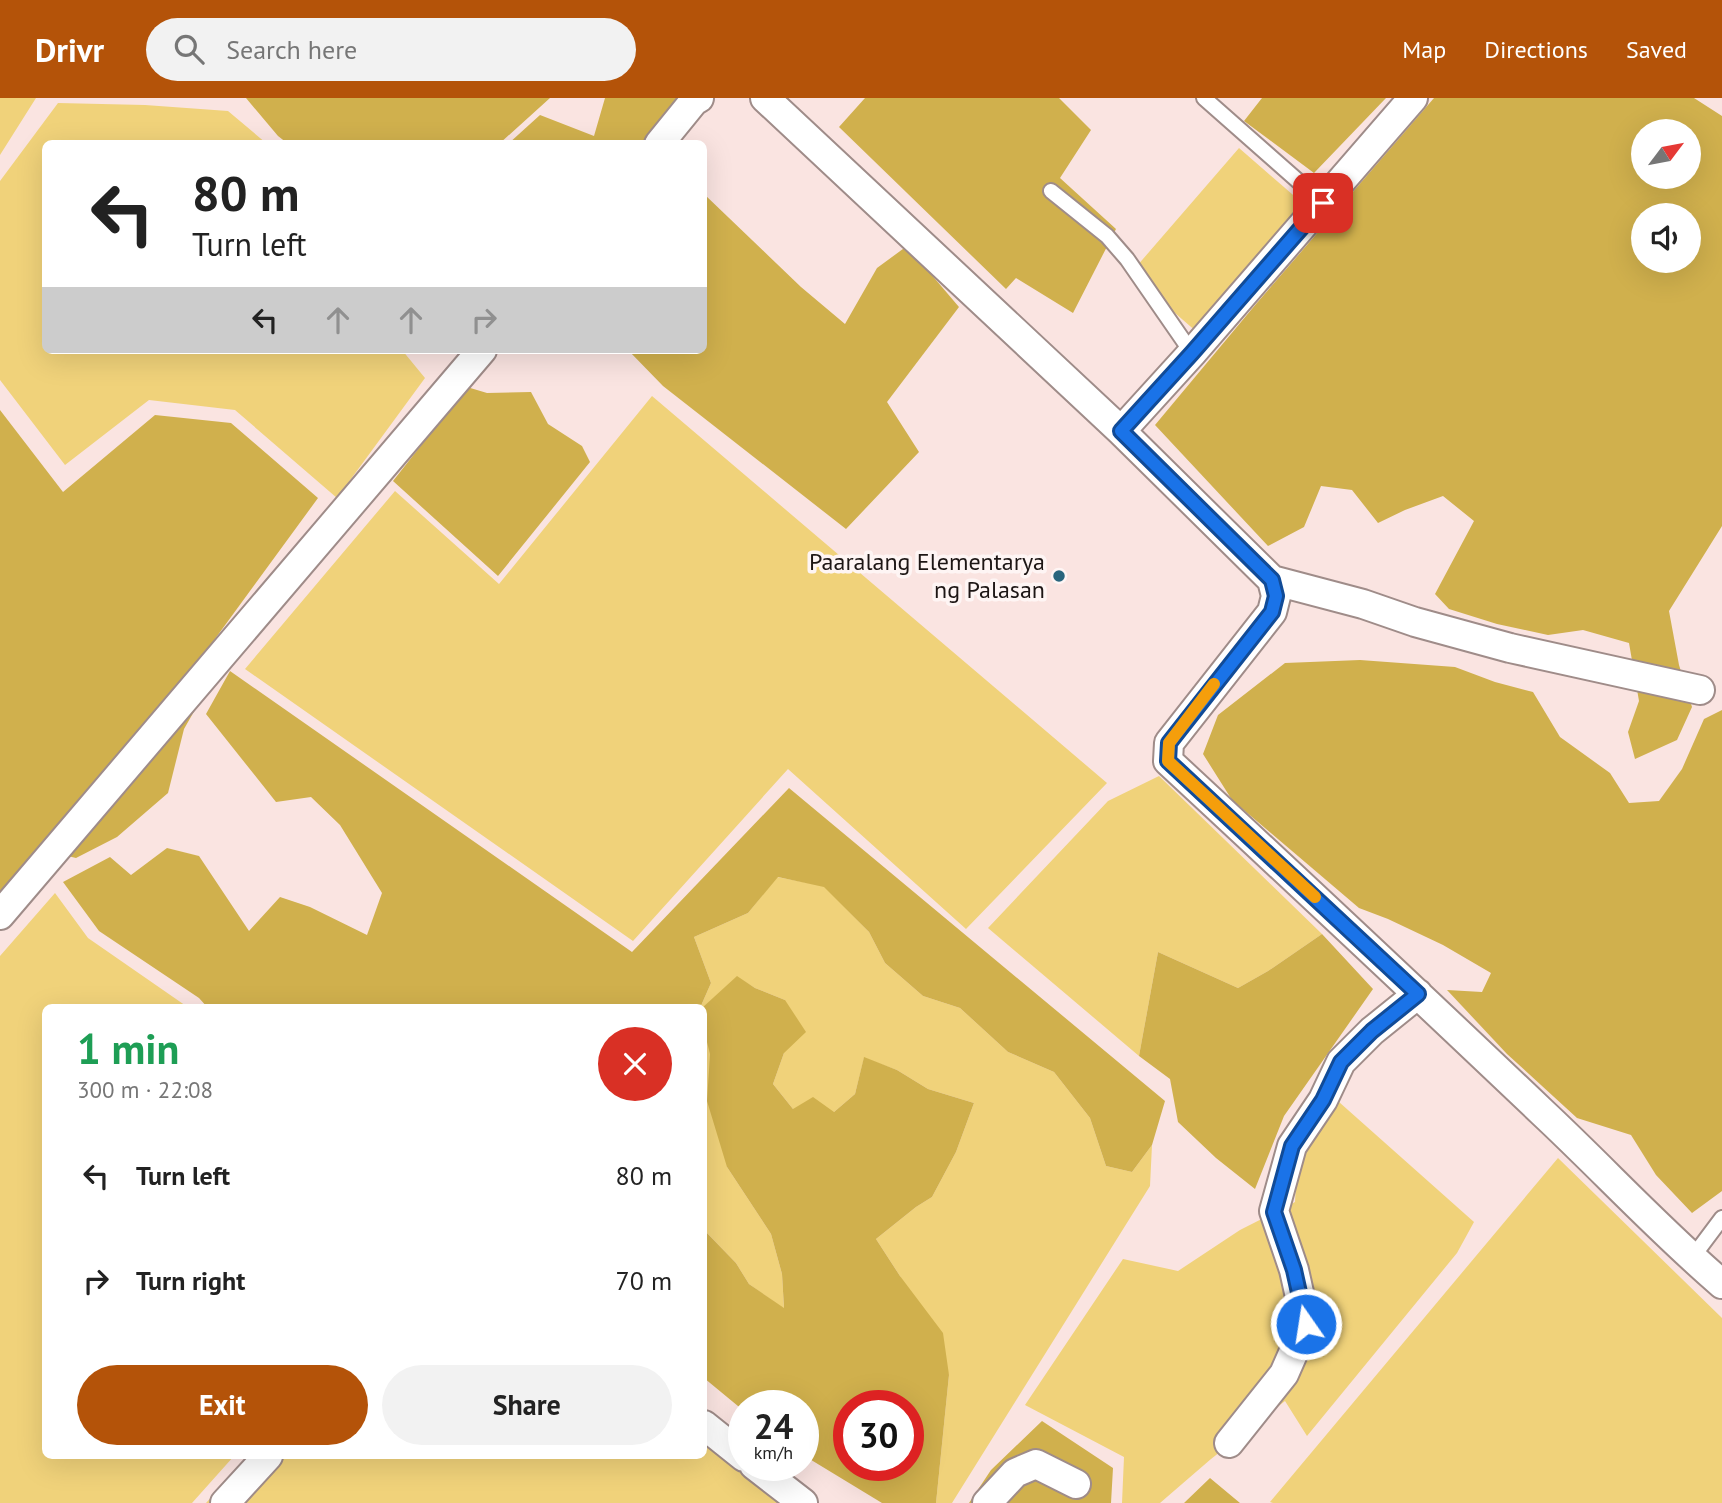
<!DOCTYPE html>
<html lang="en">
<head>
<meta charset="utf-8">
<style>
  body { margin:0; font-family:"PT Sans",sans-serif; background:#f2f2f2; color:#222; height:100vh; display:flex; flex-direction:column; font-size:26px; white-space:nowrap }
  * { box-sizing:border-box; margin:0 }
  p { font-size:23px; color:#767676 }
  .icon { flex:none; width:38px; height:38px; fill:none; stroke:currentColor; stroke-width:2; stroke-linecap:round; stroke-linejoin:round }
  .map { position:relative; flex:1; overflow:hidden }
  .side { position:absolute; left:42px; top:906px; width:665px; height:455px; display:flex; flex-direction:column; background:#fff; border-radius:10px; box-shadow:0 7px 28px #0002 }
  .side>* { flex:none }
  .banner { position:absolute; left:42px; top:42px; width:665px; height:214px; border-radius:10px; box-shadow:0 7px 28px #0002; background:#fff; color:#222; overflow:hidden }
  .needle { width:46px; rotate:58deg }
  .fabs { position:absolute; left:1631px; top:21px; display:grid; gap:14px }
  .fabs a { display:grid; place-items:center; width:70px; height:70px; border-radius:50%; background:#fff; box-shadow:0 7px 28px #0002; font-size:35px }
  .speed { position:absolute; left:728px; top:1292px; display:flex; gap:14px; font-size:35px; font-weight:700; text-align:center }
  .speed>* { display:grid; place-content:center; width:91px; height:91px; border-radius:50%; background:#fff; box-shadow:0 7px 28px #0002; line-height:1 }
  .speed small { font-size:18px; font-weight:400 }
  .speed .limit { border:10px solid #d22; background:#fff; color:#111 }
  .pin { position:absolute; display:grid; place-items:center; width:60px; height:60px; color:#fff; margin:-30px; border-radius:14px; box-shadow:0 4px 10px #0006 }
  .me { position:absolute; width:77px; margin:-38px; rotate:347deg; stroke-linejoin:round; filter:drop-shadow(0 0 5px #0008) }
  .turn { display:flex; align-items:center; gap:24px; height:147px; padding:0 35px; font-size:32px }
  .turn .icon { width:91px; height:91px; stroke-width:2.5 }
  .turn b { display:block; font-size:49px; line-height:60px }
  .lanes { display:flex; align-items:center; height:66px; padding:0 35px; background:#0003; justify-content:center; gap:35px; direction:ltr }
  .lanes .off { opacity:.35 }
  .round { display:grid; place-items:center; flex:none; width:74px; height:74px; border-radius:37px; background:#f2f2f2 }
  .headline { display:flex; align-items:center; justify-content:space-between; height:119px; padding:0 35px }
  h1 { font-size:42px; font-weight:700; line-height:52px; color:#1e9e55 }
  .primary-button { display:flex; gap:14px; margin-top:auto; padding:14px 35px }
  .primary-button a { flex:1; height:80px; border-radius:42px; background:#b45309; color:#fff; font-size:28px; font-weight:700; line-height:80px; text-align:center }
  .primary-button a+a { background:#f2f2f2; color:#222 }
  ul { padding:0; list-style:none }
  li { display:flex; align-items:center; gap:21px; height:105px; padding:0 35px }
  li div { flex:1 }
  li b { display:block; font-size:26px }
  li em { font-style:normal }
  header { display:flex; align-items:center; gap:42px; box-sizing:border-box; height:98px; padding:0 35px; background:#b45309; color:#fff }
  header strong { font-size:33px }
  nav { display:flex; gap:38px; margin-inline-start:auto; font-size:24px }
  .search { width:490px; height:63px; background:#f2f2f2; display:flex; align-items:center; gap:18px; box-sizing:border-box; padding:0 24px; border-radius:38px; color:#767676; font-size:26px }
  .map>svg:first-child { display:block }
</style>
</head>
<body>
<header>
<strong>Drivr</strong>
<div class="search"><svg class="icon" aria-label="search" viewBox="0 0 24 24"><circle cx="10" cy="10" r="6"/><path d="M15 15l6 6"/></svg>Search here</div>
<nav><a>Map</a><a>Directions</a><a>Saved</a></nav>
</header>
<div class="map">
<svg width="1722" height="1405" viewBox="0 0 1722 1405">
  <rect width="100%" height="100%" fill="#fae4e1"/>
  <!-- green -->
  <path fill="#f0d27a" d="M0,0h36l-36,57z
    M58,5l87,2 83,6 38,32 -220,1v206h356l23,28 -88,120 -102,-88 -86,-10 -84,65 -65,-85v-199z
    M1239,50l68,59 -109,126 -68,-59z
    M652,298l455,387 -141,146 -178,-160 -155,172 -388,-272 150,-178 104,93z
    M1159,678l163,158 -54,37 -30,17 -80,-36 -19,104 -151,-128 120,-127z
    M777,779l47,9 45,46 16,31 38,33 37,12 48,44 46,20 36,46 16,48 26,6 20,-27 -2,41 -198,317h-16l13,-128 -49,-99 -24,-37 40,-32 16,-10 24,-45 18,-49 -46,-14 -31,-19 -33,-12 -9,36 -21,18 -41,-3 -20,-25 11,-31 1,-53 -30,-12 -18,-11 -10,190 44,67 11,40 2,35 -35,-25 -13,-21 -32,-33v-222h-4l11,-25 -17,-46 54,-24z
    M55,795l33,45 101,70h-143v448h188l-42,47h-192v-547z
    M1339,1004l135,120 -17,31 -150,183 -22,-35 -74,58 -51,44h-38l2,-46 -99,-52 98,-146 55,12 62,-41 55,-28 2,-39z
    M1558,1060l164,160v185h-449l-3,-1z
    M704,1313l112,92h-610l42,-47h456z"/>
  <!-- forest -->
  <path fill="#d0b04d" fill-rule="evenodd" d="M246,0h304l-51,46 -212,-1 -9,-7z
    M605,0h76l-39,45 -134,1 32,-29 54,21z
    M865,0h194l32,32 -31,48 56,51 -43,84 -57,-35 -10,11 -167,-162z
    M1262,0h124l-72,75 -70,-52z
    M1434,0h260l28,18v410l-53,85 10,54 13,42 -15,33 -42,19 -7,-27 11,-31 -10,-58 -46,-13 -35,5 -51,-11 -48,-15 -14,-15 39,-73 -31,-25 -38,14 -27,13 -26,-33 -31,-4 -17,41 -36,19 -113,-121 101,-121zM1643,33h46v46h-46zM1643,117h46v46h-46z
    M704,96l97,93 44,37 32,-56 30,-22 52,61 -72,95 32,50 -73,77 -183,-143 -35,-36h76z
    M467,289l20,6 44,-1 17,32 34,22 8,16 -92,114 -105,-95z
    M0,312l63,82 92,-77 76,8 87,75 -106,145 -4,44 -24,42 -16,64 -51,44 -41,21 -37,-9 -39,44z
    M1360,562l95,7 40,15 38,10 27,45 50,36 19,30 30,-2 23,-32 22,-50 18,-9v481l-30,22 -36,-38 -25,-40 -54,-17 -70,-64 -60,-64 35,2 9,-19 -48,-28 -55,-26 -29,-11 -127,-108 -29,-46 15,-39 67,-52z
    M230,573l402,281 157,-164 376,313 -13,44 -20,27 -26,-6 -16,-48 -36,-46 -46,-20 -48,-44 -37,-12 -38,-33 -16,-31 -45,-45 -46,-10 -30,36 -54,24 17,46 -11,25h-492l-9,-10 -100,-67 -36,-49 47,-25 21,18 36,-27 32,8 50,75 31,-34 30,10 57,28 15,-42 -42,-68 -29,-28 -35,5 -70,-88z
    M1322,836l51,55 -89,127 -29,73 -39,-31 -38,-36 -8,-43 -31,-23 19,-104 80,36 30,-17z
    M737,878l18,12 30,12 21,32 -22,21 -11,31 20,25 20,-12 21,15 21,-18 9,-37 33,13 31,19 46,14 -18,49 -24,45 -16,10 -40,32 24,37 43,57 6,42 -13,128h-54l-79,-48v-50h-59v6l-40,-33v-148l32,33 13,21 35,24 -2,-34 -11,-40 -44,-67 -20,-66 3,-47 -6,-24v-22h-2zM849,1307h59v60h-59z
    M1042,1323l71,47 -2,35h-142l22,-33z
    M1210,1380l30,25h-56z"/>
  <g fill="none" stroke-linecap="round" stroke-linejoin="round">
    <!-- lane casing -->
    <g stroke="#9f8c89" stroke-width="18">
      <path id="lane" d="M1204,0l119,105
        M1051,93l56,45 20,23 65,94
        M1692,1160l30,-40"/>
    </g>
    <!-- street casing -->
    <g stroke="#9f8c89" stroke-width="32">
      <path id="street" d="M765,0l356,333 151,149 4,16 -4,16 -103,131 -1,18c125,116 250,233 374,351 61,57 117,118 180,172
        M659,46l35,-43 5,-3
        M1121,333l71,-78 221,-255
        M1272,482l91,24 52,18 95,26 190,42
        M0,817l482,-565
        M704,1327l40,32
        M1229,1345l55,-69 22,-50 -12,-54 -20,-59 18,-65 31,-46 18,-38 31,-31 46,-37
        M754,1367l49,38
        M225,1405l43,-47
        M987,1405l28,-30 21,-9 40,20"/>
    </g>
    <!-- lane -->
    <use href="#lane" stroke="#fff" stroke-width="14"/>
    <!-- street -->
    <use href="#street" stroke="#fff" stroke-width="28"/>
  </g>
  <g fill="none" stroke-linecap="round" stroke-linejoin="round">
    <!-- route casing -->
    <g stroke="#114b97" stroke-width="18">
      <path id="route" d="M1306,1226l-12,-54 -20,-58 18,-66 31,-46 18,-38 31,-31 46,-37 -250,-233 1,-18 103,-131 4,-16 -4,-16 -151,-149 71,-78 131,-150"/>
    </g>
    <!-- route -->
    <use href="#route" stroke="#1a73e8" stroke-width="12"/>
    <!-- slow -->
    <path stroke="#f59e0b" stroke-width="12" d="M1214,586l-45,59 -1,18 147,136"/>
  </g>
  <!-- markers -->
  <circle fill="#29657d" stroke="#fef5f4" stroke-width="2.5" cx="1059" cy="478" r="7"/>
  <g text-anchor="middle" stroke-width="7" stroke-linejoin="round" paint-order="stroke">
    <!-- poi labels -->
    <g font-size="24" fill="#1d1615" stroke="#fef5f4" text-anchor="end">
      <text x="1045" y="472">Paaralang Elementarya<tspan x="1045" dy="28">ng Palasan</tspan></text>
    </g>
  </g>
</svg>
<div class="fabs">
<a><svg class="needle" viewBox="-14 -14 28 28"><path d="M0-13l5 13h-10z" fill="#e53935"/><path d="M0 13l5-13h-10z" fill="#767676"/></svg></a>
<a><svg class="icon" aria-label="sound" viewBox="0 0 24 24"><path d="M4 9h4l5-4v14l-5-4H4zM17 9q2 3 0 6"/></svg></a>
</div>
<div class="speed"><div>24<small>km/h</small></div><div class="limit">30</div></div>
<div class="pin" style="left:1323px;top:105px;background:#d93025"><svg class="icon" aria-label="arrive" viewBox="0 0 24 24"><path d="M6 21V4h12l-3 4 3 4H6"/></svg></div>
<svg class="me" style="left:1306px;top:1226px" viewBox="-20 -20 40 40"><circle r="17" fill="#1a73e8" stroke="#fff" stroke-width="3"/><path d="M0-11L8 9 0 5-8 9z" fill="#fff"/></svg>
<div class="banner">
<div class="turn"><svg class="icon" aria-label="left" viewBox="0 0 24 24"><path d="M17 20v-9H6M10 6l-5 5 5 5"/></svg><div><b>80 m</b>Turn left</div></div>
<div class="lanes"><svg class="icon" aria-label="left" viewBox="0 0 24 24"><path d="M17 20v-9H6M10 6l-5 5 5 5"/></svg><svg class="icon off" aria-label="ahead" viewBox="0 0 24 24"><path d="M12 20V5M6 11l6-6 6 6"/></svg><svg class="icon off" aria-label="ahead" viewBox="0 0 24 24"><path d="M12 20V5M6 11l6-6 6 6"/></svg><svg class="icon off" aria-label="right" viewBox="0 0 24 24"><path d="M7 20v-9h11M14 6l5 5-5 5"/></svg></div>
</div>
<section class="side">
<div class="headline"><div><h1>1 min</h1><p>300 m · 22:08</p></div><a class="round" style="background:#d93025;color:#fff"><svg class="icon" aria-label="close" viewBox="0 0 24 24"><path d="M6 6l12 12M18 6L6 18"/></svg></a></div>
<ul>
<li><svg class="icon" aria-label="left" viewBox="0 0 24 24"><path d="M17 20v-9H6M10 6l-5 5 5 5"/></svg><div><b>Turn left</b></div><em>80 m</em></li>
<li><svg class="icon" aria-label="right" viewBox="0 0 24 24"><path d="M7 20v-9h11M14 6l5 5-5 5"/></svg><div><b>Turn right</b></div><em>70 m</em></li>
</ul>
<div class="primary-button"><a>Exit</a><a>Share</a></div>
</section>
</div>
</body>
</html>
